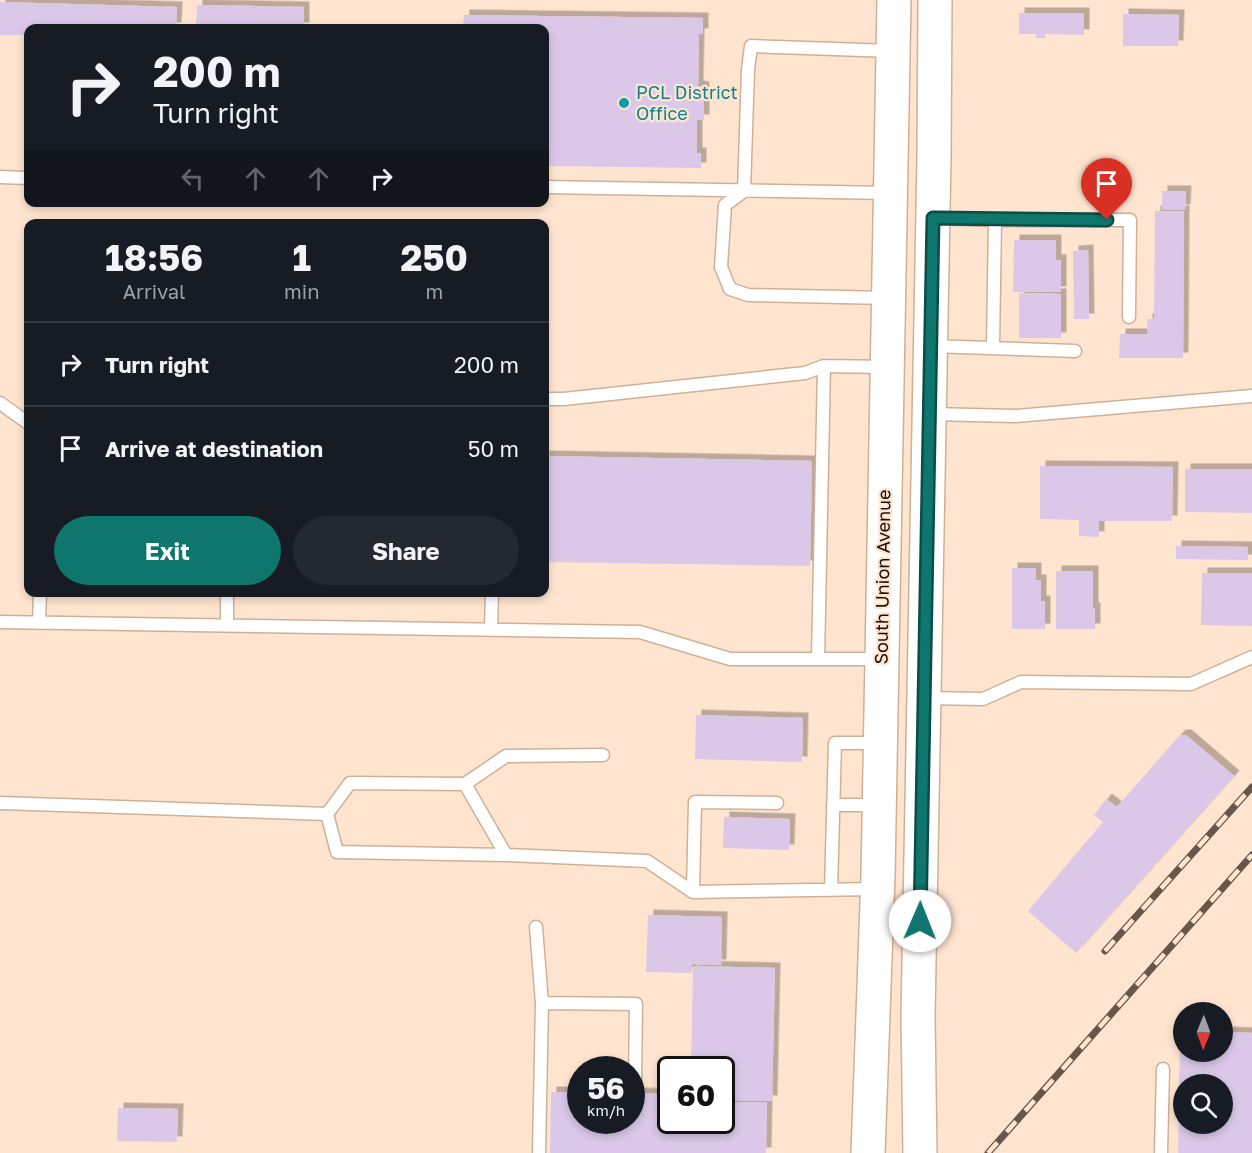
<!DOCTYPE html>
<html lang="en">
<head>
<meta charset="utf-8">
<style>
  body { margin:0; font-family:"Golos Text",sans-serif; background:#242831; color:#f1f3f6; height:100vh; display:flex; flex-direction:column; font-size:22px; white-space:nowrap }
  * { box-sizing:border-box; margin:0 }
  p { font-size:20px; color:#9ea1a6 }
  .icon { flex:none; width:33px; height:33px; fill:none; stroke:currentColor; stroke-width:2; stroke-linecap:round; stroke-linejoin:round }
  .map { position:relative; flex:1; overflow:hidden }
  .drawer { position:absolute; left:24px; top:219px; width:525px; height:378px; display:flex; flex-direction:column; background:#171b24; border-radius:12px; box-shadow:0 3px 9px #0003 }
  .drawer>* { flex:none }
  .banner { position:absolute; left:24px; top:24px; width:525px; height:183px; border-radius:12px; box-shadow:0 3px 9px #0003; background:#171b24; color:#f1f3f6; overflow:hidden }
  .needle { width:39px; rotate:181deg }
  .buttons { position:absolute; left:1173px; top:1002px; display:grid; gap:12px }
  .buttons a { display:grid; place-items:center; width:60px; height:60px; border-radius:50%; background:#171b24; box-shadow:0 3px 9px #0003; font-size:30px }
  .speed { position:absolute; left:567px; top:1056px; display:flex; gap:12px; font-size:30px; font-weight:700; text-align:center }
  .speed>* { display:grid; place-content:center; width:78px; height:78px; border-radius:50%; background:#171b24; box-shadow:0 3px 9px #0003; line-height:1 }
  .speed small { font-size:15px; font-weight:400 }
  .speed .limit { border:3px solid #111; border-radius:9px; background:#fff; color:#111 }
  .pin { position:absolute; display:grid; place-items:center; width:51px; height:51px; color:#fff; margin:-62px -26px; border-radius:50% 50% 50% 0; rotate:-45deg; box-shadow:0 0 6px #0007 }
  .pin .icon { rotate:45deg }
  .me { position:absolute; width:66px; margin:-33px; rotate:1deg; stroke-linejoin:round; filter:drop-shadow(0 0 4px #0008) }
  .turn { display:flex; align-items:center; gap:21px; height:126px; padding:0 30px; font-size:27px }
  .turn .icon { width:78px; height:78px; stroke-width:2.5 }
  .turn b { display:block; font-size:42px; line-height:51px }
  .lanes { display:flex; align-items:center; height:57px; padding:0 30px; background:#0003; justify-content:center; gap:30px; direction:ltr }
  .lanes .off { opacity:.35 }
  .eta { display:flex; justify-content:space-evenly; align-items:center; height:102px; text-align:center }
  .eta b { font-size:36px; font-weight:700; line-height:42px }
  .primary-button { display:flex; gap:12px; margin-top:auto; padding:12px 30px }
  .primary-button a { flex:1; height:69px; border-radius:36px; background:#0f766e; color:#fff; font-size:24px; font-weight:700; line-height:69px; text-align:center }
  .primary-button a+a { background:#242831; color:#f1f3f6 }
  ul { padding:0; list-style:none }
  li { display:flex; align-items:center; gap:18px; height:84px; padding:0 30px; border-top:2px solid #363941 }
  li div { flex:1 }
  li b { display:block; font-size:22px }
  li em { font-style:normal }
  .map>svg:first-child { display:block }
</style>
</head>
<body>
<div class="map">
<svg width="1252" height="1153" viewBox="0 0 1252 1153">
  <defs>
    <filter id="shadow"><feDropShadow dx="5.5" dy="-5.5" stdDeviation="0" flood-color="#0004"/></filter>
  </defs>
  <rect width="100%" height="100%" fill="#ffe5d0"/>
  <!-- building -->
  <path fill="#dbc8e9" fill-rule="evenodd" filter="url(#shadow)" d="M0,2l177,5 -1,21h-148v18h-2v-11h-26z
    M197,5l107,2v21h-108z
    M1019,13h65v22l-39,-1 1,4h-10v-4h-17z
    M1123,14l56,1 -1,31h-55z
    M464,15l239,3v16h-4l-1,52 6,1v33h-7v33h4v15l-157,-2v-138h-81z
    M1162,191h24l-1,19h-23z
    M1155,211h29l-1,147h-64l1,-24h28l-1,-15h7z
    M1014,240h42v20h5v32h-48z
    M1088,250l1,69h-15l-1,-68z
    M1019,293l42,1v44h-42z
    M544,456l268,5 -2,105 -266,-4z
    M1040,466l133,1 -1,54h-73v16l-20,-1v-16l-39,-1z
    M1185,469h67v44l-67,-1z
    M1176,546l72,1v13l-72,-1z
    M1012,568h24v12h5v21h4v28h-33z
    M1056,571h37v37h2v21h-39z
    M1202,573h50v53l-51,-1z
    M696,715l107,3 -1,44 -107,-3z
    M1180,735h6l48,41 -158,177 -48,-42 75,-89 -9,-7 12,-16 11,8z
    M724,817l66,2 -1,31 -66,-2z
    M648,915l74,2 -1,48 -29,-1v9l-46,-1z
    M693,966l82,2 -3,133 -50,-1v-30h-31z
    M1180,1032h4v20h38v-20l30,1v120h-74zM1184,1084h38v40h-38z
    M551,1092h29v28h52v-27l38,1v26h52v-18h45l-1,51h-216z
    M118,1108l60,1 -1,33 -60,-1z"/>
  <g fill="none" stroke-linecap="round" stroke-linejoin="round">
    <!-- service casing -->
    <g stroke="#cfb097" stroke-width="15">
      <path id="service" d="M0,177l28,1
        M544,187l345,6
        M934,218l61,2
        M887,298l-139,-3 -18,-6 -9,-22 4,-62 19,-14 4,-121 3,-24 141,5
        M931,346l144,5
        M993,348l2,-128h135l-1,97
        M544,399h20l241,-26 19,-7 62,1
        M0,403l28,20
        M930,414l85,2 237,-20
        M0,622l640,10 90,27h150
        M39,623l1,-31
        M227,626v-34
        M491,630l1,-38
        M818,659l6,-293
        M925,698l58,1 38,-17 170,2 61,-27
        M465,784l41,-28 97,-1
        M0,803l327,11 10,38 169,3 141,6 46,31
        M777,803l-82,-1 -2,90 183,-3
        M833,805h44
        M327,814l23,-31 115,1 41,71
        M831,890l4,-147h44
        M536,927l6,76 -3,150
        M542,1003l94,1 -1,77
        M1161,1153l2,-84"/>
    </g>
    <!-- primary casing -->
    <g stroke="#cfb097" stroke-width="36">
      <path id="primary" d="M868,1153l10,-277 16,-876
        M920,1153l-2,-137 16,-859 1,-157"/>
    </g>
    <!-- service -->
    <use href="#service" stroke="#fff" stroke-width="12"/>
    <!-- primary -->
    <use href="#primary" stroke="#fff" stroke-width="33"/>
    <!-- rail casing -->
    <g stroke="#67574a" stroke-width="7">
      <path id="rail" d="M1105,951l147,-164
        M988,1153l264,-298"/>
    </g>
    <!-- rail -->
    <use href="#rail" stroke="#ffe5d0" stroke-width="4.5" stroke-dasharray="14" stroke-linecap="butt"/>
  </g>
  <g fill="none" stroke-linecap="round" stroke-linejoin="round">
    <!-- route casing -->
    <g stroke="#0a4d48" stroke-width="15">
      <path id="route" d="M920,921l13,-703 174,2"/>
    </g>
    <!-- route -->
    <use href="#route" stroke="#0f766e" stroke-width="10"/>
  </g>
  <!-- markers -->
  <circle fill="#0f9aa8" stroke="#ffe5d0" stroke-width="2" cx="624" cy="103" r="6"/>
  <g text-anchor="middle" stroke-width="4.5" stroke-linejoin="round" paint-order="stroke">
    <!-- culture labels -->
    <g font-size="18" fill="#0d838f" stroke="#ffe5d0" text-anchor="start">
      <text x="636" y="99">PCL District<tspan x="636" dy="21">Office</tspan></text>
    </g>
    <!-- street labels -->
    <g font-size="18" fill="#1c1108" stroke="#ffe5d0">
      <text transform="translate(883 577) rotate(-89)" y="6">South Union Avenue</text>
    </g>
  </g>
</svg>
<div class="buttons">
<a><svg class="needle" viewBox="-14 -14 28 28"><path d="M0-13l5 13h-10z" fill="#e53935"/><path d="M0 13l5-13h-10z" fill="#9ea1a6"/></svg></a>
<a><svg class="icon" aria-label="search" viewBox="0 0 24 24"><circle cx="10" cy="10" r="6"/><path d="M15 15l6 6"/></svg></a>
</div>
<div class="speed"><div>56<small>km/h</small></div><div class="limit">60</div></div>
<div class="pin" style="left:1107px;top:220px;background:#d93025"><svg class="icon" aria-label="arrive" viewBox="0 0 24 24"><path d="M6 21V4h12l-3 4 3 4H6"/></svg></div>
<svg class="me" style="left:920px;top:921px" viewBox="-20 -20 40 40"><circle r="19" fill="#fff"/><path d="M0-13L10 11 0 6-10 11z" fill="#0f766e"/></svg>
<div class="banner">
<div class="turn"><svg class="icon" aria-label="right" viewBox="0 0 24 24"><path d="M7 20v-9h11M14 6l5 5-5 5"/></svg><div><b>200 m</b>Turn right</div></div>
<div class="lanes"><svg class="icon off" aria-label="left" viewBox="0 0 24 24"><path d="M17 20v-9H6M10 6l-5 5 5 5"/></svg><svg class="icon off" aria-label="ahead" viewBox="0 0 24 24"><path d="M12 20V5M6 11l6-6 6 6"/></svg><svg class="icon off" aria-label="ahead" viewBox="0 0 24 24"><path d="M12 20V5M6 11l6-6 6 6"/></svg><svg class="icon" aria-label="right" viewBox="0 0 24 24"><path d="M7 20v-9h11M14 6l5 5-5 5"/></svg></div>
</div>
<section class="drawer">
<div class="eta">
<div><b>18:56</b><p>Arrival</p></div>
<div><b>1</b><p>min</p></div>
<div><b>250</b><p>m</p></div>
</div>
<ul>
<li><svg class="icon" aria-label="right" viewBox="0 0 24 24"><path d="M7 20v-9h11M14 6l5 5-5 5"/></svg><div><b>Turn right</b></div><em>200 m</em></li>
<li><svg class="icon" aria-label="arrive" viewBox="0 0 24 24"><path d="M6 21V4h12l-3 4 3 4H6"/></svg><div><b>Arrive at destination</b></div><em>50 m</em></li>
</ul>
<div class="primary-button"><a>Exit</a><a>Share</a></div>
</section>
</div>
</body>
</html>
